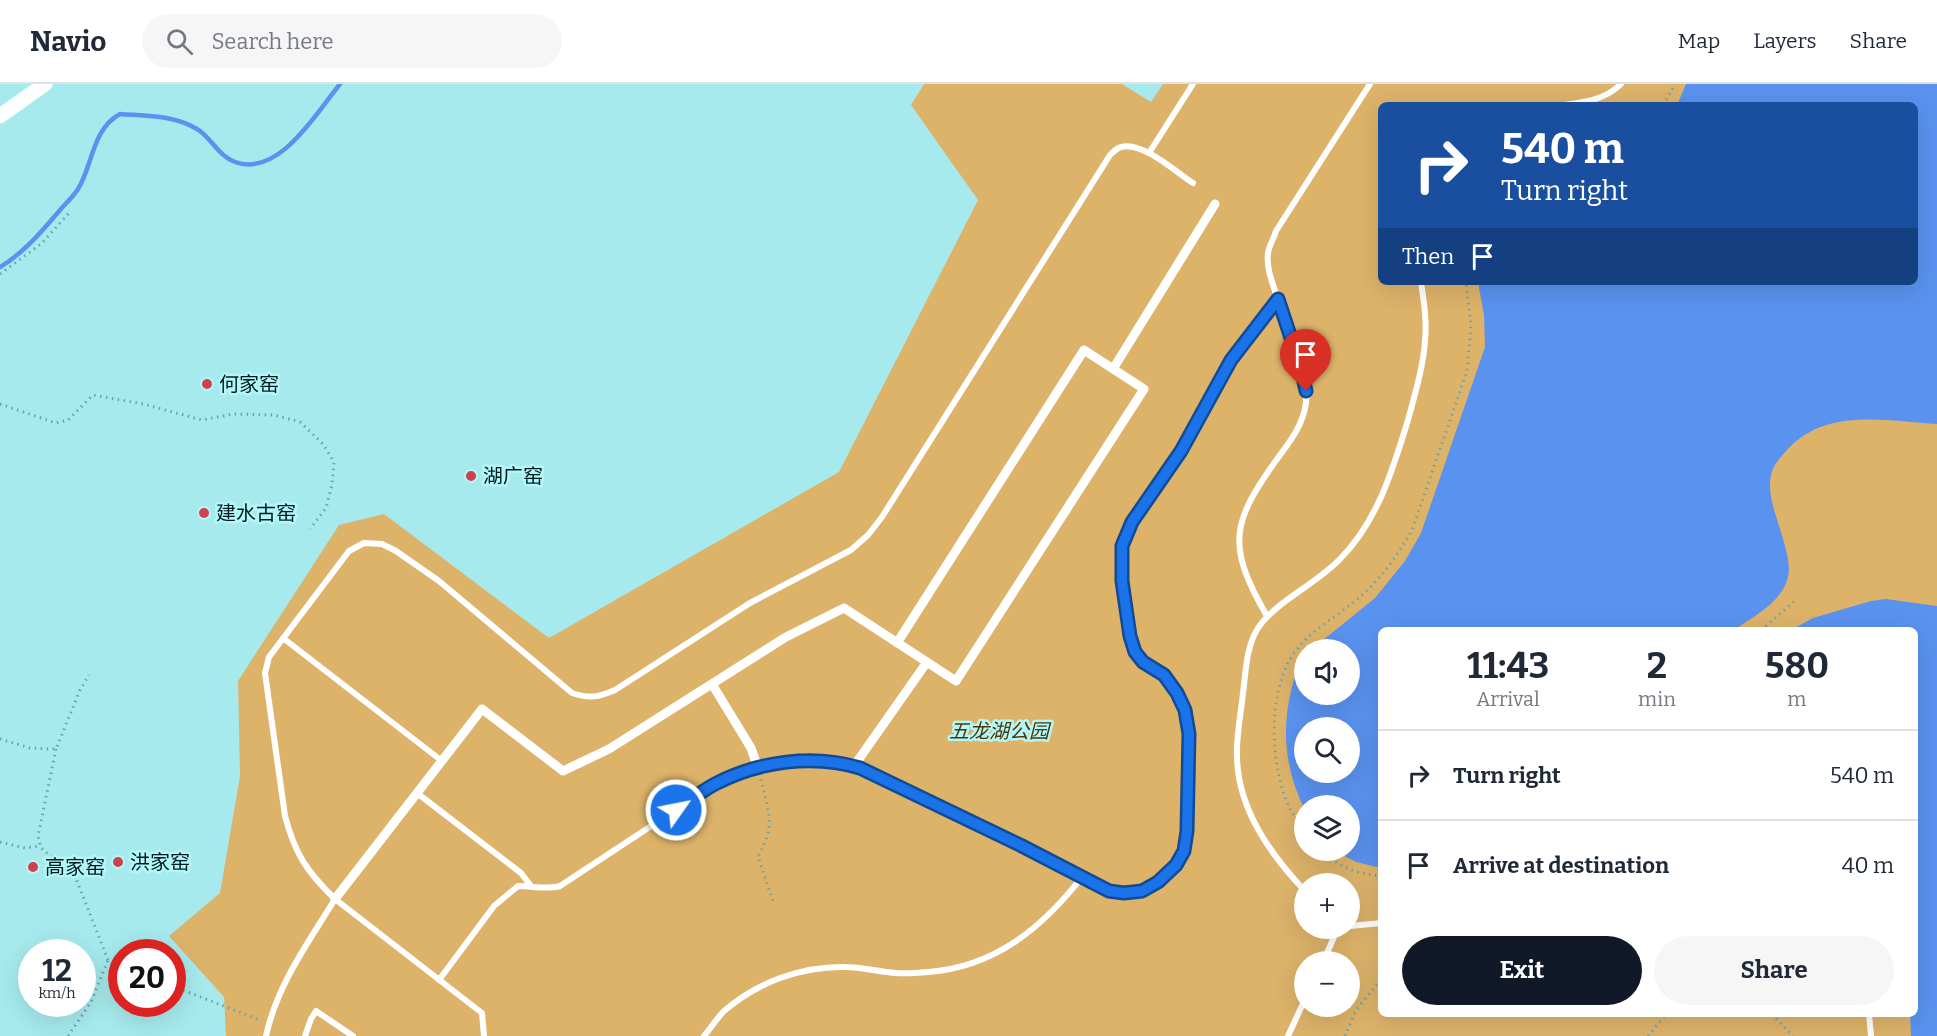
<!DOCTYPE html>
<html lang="en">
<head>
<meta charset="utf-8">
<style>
  body { margin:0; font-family:Bitter,"Noto Sans SC",serif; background:#f6f6f7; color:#1f2937; height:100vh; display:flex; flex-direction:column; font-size:22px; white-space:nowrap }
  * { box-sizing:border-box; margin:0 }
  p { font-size:20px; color:#747a83 }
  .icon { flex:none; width:33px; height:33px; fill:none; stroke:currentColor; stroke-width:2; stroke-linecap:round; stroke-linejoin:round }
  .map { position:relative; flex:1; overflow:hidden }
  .drawer { position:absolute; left:1378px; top:543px; width:540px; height:390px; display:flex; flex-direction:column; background:#fff; border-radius:9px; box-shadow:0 6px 24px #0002 }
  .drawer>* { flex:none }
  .banner { position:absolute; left:1378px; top:18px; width:540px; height:183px; border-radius:9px; box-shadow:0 6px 24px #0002; background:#1a4fa0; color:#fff; overflow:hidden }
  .buttons { position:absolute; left:1294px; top:555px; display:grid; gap:12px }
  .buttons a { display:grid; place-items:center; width:66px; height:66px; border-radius:50%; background:#fff; box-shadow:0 6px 24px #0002; font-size:30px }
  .speed { position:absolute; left:18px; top:855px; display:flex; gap:12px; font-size:30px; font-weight:700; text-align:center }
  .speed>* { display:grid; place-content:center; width:78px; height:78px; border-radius:50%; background:#fff; box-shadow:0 6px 24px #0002; line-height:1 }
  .speed small { font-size:15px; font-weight:400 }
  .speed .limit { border:9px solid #d22; background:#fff; color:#111 }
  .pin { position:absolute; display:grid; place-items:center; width:51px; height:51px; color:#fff; margin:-62px -26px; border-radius:50% 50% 50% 0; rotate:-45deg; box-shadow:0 0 6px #0007 }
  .pin .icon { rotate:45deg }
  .me { position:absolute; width:66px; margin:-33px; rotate:57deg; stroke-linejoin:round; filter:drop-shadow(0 0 4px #0008) }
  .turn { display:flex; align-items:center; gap:21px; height:126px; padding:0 24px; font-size:27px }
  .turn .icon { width:78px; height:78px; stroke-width:2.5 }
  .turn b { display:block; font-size:42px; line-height:51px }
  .then { display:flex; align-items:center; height:57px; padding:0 24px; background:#0003; gap:12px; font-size:22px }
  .eta { display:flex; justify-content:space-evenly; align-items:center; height:102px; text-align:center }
  .eta b { font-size:36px; font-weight:700; line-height:42px }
  .button { display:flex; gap:12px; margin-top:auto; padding:12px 24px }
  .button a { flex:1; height:69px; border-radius:36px; background:#111827; color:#fff; font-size:24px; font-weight:700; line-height:69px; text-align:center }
  .button a+a { background:#f6f6f7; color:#1f2937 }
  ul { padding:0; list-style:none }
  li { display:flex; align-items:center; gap:18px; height:90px; padding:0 24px; border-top:2px solid #e0e1e3 }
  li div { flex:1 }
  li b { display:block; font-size:22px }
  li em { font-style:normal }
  header { display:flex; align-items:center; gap:36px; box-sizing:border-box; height:84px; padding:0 30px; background:#fff; border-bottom:2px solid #e0e1e3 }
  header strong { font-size:28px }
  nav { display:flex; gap:33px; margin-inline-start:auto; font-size:21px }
  .search { width:420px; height:54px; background:#f6f6f7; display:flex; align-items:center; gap:15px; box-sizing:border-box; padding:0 21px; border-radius:33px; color:#747a83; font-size:22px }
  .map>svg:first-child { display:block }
</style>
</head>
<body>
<header>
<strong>Navio</strong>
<div class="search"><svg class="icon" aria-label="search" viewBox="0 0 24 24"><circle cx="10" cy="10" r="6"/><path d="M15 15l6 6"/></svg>Search here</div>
<nav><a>Map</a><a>Layers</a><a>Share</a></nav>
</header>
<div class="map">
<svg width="1937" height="952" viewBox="0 0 1937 952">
  <rect width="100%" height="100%" fill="#a6eaed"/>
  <!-- green -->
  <path fill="#ddb36a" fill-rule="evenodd" d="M924,0h198l29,18 12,-18h774v952h-1711l-2,-39 -55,-61 51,-43 20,-117 -2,-95 101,-156 45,-11 165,124 290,-166 139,-272 -67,-95zM1382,21h534v177h-534zM1382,546h534v384h-534zM1305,566h45v44h-45zM1305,644h45v44h-45zM1305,722h45v44h-45zM1305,800h45v44h-45zM1305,878h45v44h-45z"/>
  <!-- water -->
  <path fill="#5a92ef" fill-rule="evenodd" d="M1686,0h251v340c-52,-3 -112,-17 -151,27 -14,15 -18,24 -15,45 3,22 22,61 17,81 -6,25 -34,39 -54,53h-352l-1,238 -25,-6 -21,-11 15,-1v-44h-45v4c-19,-38 -24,-77 -14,-119 3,-12 6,-24 14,-34v37h45v-44l-38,-1 63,-51 30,-37 16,-28 64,-186 -1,-32 -6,-33h438v-177h-239zM1305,644h45v44h-45z
    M1886,515l51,7v430h-26l-1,-22h6v-384h-125l22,-12 58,-17z"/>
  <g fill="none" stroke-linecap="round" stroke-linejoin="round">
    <!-- stream -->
    <path stroke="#5a92ef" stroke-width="4.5" d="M0,183c24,-14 42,-36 60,-57 6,-7 13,-13 18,-21 15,-24 14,-60 42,-75 25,2 54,1 77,15 14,8 21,27 38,33 44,16 82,-50 105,-78"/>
    <!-- path -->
    <path stroke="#6ea4a7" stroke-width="3" stroke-dasharray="1.5 4.5" stroke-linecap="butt" d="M1663,21l12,-21
      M0,190l41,-30 28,-31
      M0,320l56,19 12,-3 25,-25 50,9 59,16 31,-6 41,1 26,7 23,22 11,18 -2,23 -6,23 -16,21
      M1761,546l34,-29
      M0,655l30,9 26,1 24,-59 9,-15
      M56,665l-18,87 3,12 34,28 33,84 14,4
      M761,695c7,34 16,45 -3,77l15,46
      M1305,745c-5,-6 -10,-12 -14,-18 -22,-42 -25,-126 7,-163 15,-19 38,-31 57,-47 24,-20 42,-44 57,-71l55,-159 4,-45 -5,-44
      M0,758l25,6 15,-2
      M1322,766c17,18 36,24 60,26
      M172,902l88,34
      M1772,930l21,22
      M68,952l23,-34 17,-42
      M1345,952l11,-26 26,-32
      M1648,952l18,-22"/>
    <!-- service -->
    <path stroke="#fff" stroke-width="6" d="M1564,21c21,-3 41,-5 57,-21
      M1149,69l44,-69
      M1267,532c-42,-72 -35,-95 13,-161 12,-16 23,-31 26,-52 2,-30 -19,-77 -29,-106 -4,-13 -11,-29 -9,-44 1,-7 6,-15 8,-22l94,-147
      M283,554l159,123
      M417,709l104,80 10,13
      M1305,807c-35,-37 -67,-82 -68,-134 -1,-21 4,-43 6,-64 3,-22 3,-46 15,-65 17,-26 60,-45 83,-70 37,-38 52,-89 67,-138 7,-26 15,-52 17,-79 2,-20 -1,-39 -4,-59
      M1350,842l32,-3
      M1323,878l15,-34
      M439,896l55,-74 24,-20c15,0 28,4 42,0l155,-102c49,-20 93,-31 145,-16l160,77 89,46 15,2 17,-2 17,-9 18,-17 8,-14 3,-20 2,-97 -4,-24 -8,-17 -13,-18 -21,-13 -8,-9 -6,-17 -7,-55v-35l10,-24 49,-71 50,-91 47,-61
      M1869,930l2,22
      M266,952c11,-51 42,-93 69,-137
      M305,952l6,-17 5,-8 37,25
      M484,952l-2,-23 -147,-114c-28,-27 -40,-45 -50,-83l-20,-143 4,-16 80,-106 15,-8 18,1 14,7 43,30 133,112c17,6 27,4 43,-3l135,-87 101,-53 17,-15 14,-18 228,-362c3,-3 7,-7 11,-8 21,-6 55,25 72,36
      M704,952c7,-8 13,-18 20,-25 34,-29 77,-45 122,-44 16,0 33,5 50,6 10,1 21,0 32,-1 67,-5 114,-44 154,-95
      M1288,952l17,-37"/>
    <!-- pedestrian -->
    <path stroke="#fff" stroke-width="9" d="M1113,285l102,-165
      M712,600l39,64 7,20
      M854,682l73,-104
      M335,815l147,-190 81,62 46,-22 177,-112 58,-29 112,73 188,-292 -60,-39 -187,293"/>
    <!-- tertiary -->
    <path stroke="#fff" stroke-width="15" d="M0,32l45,-32"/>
  </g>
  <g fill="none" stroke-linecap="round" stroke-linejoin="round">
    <!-- route casing -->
    <g stroke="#114b97" stroke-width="15">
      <path id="route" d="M676,726c13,-9 26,-19 39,-26 44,-23 98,-30 145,-16l160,77 89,46 15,2 18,-2 16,-9 18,-17 8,-14 3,-20 2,-97 -4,-24 -8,-17 -13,-18 -21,-13 -8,-10 -5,-16 -8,-55v-35l10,-24 49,-71 50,-91 47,-61 23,69 5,23"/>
    </g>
    <!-- route -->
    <use href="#route" stroke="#1a73e8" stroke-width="10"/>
  </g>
  <!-- markers -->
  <g fill="#d1414d" stroke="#b3f7fb" stroke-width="2">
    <circle cx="207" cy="300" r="6"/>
    <circle cx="471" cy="392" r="6"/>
    <circle cx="204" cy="429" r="6"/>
    <circle cx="118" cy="778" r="6"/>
    <circle cx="33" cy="783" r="6"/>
  </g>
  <g text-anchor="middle" stroke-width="5" stroke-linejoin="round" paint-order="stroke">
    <!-- poi labels -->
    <g font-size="20" fill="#001b1c" stroke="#b3f7fb" text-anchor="start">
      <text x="219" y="307">何家窑</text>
      <text x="483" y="399">湖广窑</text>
      <text x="216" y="436">建水古窑</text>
      <text x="130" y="785">洪家窑</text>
      <text x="45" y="790">高家窑</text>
    </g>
    <!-- park labels -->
    <g font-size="20" font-style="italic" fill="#503702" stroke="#b3f7fb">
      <text x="999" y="654">五龙湖公园</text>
    </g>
  </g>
</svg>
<div class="buttons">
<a><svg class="icon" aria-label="sound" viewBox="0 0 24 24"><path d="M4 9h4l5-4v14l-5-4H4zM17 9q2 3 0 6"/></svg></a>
<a><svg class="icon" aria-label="search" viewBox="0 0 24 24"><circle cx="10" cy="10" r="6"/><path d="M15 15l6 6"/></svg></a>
<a><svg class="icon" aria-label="layers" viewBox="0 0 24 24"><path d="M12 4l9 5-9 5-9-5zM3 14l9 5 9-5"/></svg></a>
<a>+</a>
<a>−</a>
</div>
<div class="speed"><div>12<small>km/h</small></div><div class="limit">20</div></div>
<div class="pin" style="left:1306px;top:307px;background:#d93025"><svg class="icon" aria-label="arrive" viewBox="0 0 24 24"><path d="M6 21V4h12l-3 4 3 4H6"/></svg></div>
<svg class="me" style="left:676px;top:726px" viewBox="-20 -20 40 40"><circle r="17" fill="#1a73e8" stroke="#fff" stroke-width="3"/><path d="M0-11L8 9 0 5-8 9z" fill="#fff"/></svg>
<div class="banner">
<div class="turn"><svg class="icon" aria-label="right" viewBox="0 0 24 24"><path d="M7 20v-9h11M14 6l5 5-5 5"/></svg><div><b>540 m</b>Turn right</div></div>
<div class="then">Then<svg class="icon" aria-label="arrive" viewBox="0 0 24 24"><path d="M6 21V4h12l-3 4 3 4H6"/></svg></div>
</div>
<section class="drawer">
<div class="eta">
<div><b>11:43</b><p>Arrival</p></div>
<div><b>2</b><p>min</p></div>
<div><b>580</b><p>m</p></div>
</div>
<ul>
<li><svg class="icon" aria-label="right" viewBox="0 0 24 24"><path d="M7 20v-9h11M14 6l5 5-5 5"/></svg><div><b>Turn right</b></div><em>540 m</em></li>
<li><svg class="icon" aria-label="arrive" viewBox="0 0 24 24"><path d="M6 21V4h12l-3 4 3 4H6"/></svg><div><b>Arrive at destination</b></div><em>40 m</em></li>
</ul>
<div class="button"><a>Exit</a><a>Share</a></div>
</section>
</div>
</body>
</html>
